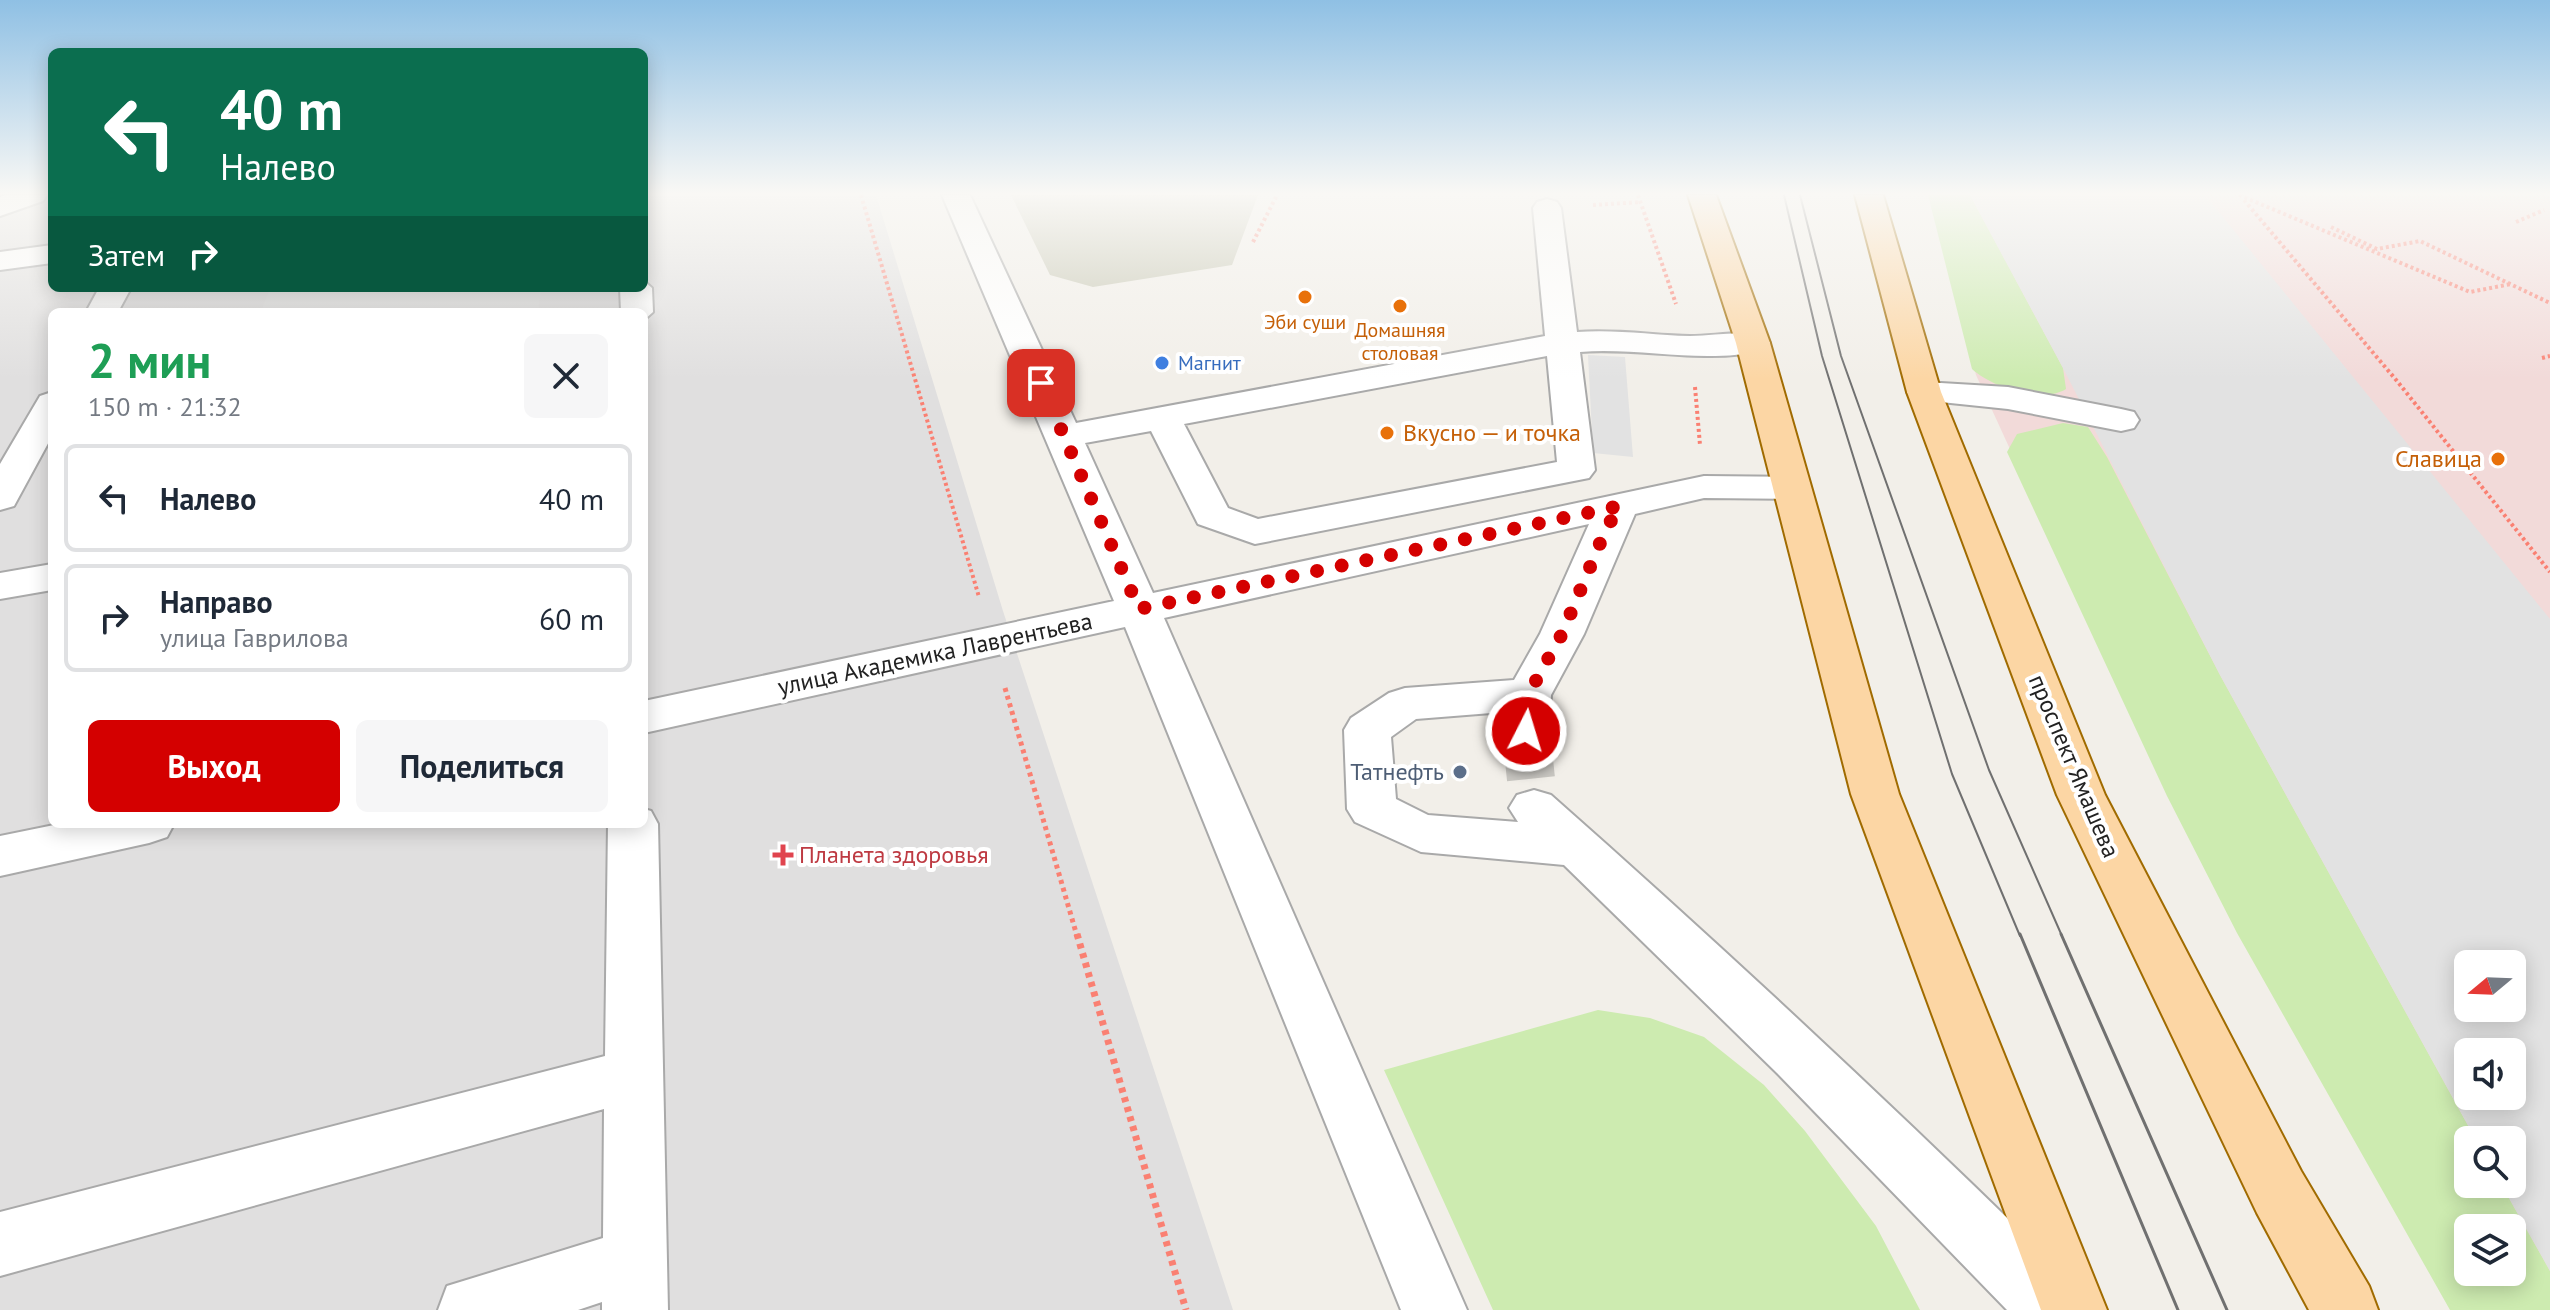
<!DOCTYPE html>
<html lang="ru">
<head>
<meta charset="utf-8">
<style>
  body { margin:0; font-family:"PT Sans",sans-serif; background:#f6f6f7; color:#1f2937; height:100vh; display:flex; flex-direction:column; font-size:30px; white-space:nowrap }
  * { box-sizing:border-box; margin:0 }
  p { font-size:26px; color:#747a83 }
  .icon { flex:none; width:44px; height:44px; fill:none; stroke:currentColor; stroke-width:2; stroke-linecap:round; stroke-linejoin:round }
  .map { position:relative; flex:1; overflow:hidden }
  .sheet { position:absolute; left:48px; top:308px; width:600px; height:520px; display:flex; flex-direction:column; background:#fff; border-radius:12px; box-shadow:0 4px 20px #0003 }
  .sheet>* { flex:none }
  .top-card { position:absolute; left:48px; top:48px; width:600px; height:244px; border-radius:12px; box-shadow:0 4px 20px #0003; background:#0b6e4f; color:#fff; overflow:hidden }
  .needle { width:52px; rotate:251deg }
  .buttons { position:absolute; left:2454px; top:950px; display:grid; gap:16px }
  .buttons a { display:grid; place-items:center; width:72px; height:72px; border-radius:12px; background:#fff; box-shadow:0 4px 20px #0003; font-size:40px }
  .pin { position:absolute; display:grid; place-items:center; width:68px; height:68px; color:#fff; margin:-34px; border-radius:16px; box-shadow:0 4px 12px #0006 }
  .me { position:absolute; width:88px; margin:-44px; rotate:5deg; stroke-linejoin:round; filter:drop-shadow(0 0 6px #0008) }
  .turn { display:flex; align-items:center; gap:28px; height:168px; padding:0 40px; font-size:36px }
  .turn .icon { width:104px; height:104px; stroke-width:2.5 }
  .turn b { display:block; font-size:56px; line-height:68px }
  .then { display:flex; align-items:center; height:76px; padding:0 40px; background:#0003; gap:16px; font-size:30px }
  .round { display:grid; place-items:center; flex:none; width:84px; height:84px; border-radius:12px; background:#f6f6f7 }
  .headline { display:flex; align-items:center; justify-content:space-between; height:136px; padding:0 40px }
  h1 { font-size:48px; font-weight:800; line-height:60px; color:#1e9e55 }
  .primary-button { display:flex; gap:16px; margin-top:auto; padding:16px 40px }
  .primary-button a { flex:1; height:92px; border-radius:12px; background:#d40000; color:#fff; font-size:32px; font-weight:800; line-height:92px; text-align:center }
  .primary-button a+a { background:#f6f6f7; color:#1f2937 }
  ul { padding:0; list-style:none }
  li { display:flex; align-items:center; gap:24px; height:108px; margin:0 16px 12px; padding:0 24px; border:4px solid #e0e1e3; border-radius:12px }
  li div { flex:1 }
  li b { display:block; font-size:30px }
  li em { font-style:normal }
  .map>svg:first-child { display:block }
</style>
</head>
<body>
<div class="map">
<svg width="2550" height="1310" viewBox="0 0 2550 1310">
  <rect width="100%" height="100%" fill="#f2efe9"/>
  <!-- residential -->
  <path fill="#e0dfdf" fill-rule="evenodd" d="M0,195h52v93h592v-93h232l127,416 230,699h-1233zM52,312h592v512h-592z"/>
  <!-- commercial -->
  <path fill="#f2dad9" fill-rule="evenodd" d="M1931,195h619v1115h-92l-289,-514 -193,-421zM2468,964h44v44h-44zM2468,1052h44v44h-44zM2468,1140h44v44h-44zM2468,1228h44v44h-44z"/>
  <!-- construction -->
  <path fill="#c7c7b4" d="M1011,195h247l-26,70 -139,22 -43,-12z"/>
  <!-- grass -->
  <path fill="#cdebb0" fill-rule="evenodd" d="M1928,195h42l93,173 3,21c-23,15 -75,-2 -94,-20z
    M2063,423l25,4 19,30 113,218 256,465h-8v44h33l49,87v39h-100l-213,-377 -70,-137 -160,-344 10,-18zM2468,1228h44v44h-44z
    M1598,1010l52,8 54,19 60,48 41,46 71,95 44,84h-427l-109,-240z"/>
  <!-- parking -->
  <path fill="#e2e2e2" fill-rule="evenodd" d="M1970,195h235l345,424v652l-49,-87h11v-44h-36l-256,-465 -157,-307zM2468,964h44v44h-44zM2468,1052h44v44h-44z
    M270,288h271l-3,24h-277z
    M1588,355l37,2 8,100 -40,-4z"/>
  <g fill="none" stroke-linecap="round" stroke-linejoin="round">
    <!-- minor-tunnel -->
    <path stroke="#c8c6c1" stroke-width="48" stroke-dasharray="48 24" stroke-linecap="butt" d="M1526,731l8,77"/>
    <!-- minor casing -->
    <g stroke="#a9a9a9" stroke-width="4">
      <path id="minor" d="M6,195h41l-4,6 -43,15v-19z
        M942,195h28l106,228 469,-87 -12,-128 4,-6 10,-3 10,3 4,6 16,124c38,-3 75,3 113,4 25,0 50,-6 75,0l5,7 -5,7c-61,15 -124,-3 -185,2l15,118 -6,8 -334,66 -57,-20 -47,-93 -66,12 68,150 551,-117 87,1 14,3 5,8 -5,8 -14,3 -87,-1 -69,16 -51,120 -33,61 -2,36 -7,12 -16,5 -16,-5 -7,-12 1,-19 -88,7 -25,18 5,62 32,16 90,7 -9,-14 8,-13 17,-5 17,5c180,159 355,323 526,491l9,24h-79l-230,-237 -213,-208 -143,-13 -66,-30 -8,-13 -3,-79 7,-12 38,-25 16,-5 109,-8 26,-46 49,-110 -425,94 303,692h-66l-276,-683 -481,106v-32l470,-100zM1547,356l10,106 -299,57 -30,-11 -44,-84z
        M52,245v18l-52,7v-18z
        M644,281l8,7 1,24 -9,8v-8h-23l-1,-24h24z
        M99,288h32l-13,24h-32z
        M1924,382l84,5 113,22 13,3 5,8 -5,8 -13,3 -113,-22 -96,-10 -5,-7 5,-7z
        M52,392v44l-38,70 -14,4v-46l40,-68z
        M52,564v26l-52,9v-26z
        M644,809l7,2 7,13 10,486h-66v-8l-24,8h-140l9,-24 156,-48 1,-129 -604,167v-64l605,-156 3,-232h36z
        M59,824h115l-7,13 -18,6 -149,33v-40z"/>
    </g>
    <!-- major casing -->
    <g stroke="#a06b00" stroke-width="4">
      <path id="major" d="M1688,195h28l54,148 129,451 208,516h-66l-190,-516 -115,-451z
        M1855,195h28l58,197 164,403 196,376 68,115 9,24h-69l-52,-97 -200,-418 -150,-403z"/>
    </g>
    <!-- path-far2 -->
    <path stroke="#fa8072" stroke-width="4" stroke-dasharray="3 3" stroke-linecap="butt" d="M861,195l118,402
      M1638,195l38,109
      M2239,195l231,97 41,-8
      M2244,200l153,181 153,191
      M1593,205l47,-3
      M2516,222l28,-12
      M2331,227l46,22 43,-8 130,62
      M1253,242l24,-47
      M2542,358l8,-2
      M1695,387l5,58"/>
    <!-- path-far1 -->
    <path stroke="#fa8072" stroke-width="5" stroke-dasharray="4 4" stroke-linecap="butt" d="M1005,688l72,248"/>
    <!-- path -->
    <path stroke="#fa8072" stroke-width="7" stroke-dasharray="5 5" stroke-linecap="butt" d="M1077,934l109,376"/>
    <!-- minor -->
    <use href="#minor" fill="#fff" fill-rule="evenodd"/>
    <!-- major -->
    <use href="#major" fill="#fcd6a4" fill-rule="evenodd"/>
    <!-- tram-far1 -->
    <path stroke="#707070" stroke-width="2" d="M1784,195l38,161 130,418 68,162
      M1800,195l41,161 148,414 73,166"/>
    <!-- tram -->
    <path stroke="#707070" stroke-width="3" d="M2020,934l158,376
      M2061,934l166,376"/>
  </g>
  <!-- sky -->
  <linearGradient id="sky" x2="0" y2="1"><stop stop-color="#8fc0e4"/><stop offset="0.51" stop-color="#f9f8f5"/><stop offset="1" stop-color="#f9f8f5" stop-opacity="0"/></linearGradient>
  <rect width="2550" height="379" fill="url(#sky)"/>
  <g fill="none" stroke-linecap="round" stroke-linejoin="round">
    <!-- route -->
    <path stroke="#d40000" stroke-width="14" stroke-dasharray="0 25.2" d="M1041,383l98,226 481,-103 -14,23 -44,105 -34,61 -2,36"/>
  </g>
  <!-- markers -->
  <g fill="#e8710a" stroke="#fff" stroke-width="3">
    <circle cx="1305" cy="297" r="8"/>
    <circle cx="1400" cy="306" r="8"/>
    <circle cx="1387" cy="433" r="8"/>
    <circle cx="2498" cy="459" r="8"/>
  </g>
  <circle fill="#3f7fe0" stroke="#fff" stroke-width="3" cx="1162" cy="363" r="8"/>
  <circle fill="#5c6f8a" stroke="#fff" stroke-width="3" cx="1460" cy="772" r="8"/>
  <path fill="#e0444e" stroke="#fff" stroke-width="3" d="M779 843h8v8h8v8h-8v8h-8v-8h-8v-8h8z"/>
  <g text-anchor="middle" stroke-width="8" stroke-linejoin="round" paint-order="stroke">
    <!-- far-food labels -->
    <g font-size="20" fill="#c56008" stroke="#fff">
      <text x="1305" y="329">Эби суши</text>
      <text x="1400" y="337">Домашняя<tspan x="1400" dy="23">столовая</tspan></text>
    </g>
    <!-- far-shop labels -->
    <g font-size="20" fill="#366cbe" stroke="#fff" text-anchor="start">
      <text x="1178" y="370">Магнит</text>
    </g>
    <!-- food labels -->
    <g font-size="24" fill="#c56008" stroke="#fff" text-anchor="start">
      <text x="1403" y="441">Вкусно — и точка</text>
      <text x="2482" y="467" text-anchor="end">Славица</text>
    </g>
    <!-- street labels -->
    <g font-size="24" fill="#222" stroke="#fff">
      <text transform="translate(935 654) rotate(-12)" y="8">улица Академика Лаврентьева</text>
      <text transform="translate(2074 766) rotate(67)" y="8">проспект Ямашева</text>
    </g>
    <!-- service labels -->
    <g font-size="24" fill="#4e5e75" stroke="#fff" text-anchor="end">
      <text x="1444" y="780">Татнефть</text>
    </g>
    <!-- health labels -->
    <g font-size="24" fill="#be3a42" stroke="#fff" text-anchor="start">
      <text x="799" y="863">Планета здоровья</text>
    </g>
  </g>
</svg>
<div class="buttons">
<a><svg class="needle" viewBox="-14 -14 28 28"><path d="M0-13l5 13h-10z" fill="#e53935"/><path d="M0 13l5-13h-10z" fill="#747a83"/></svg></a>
<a><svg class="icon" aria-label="sound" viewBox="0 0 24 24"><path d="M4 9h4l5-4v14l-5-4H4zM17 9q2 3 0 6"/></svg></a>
<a><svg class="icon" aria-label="search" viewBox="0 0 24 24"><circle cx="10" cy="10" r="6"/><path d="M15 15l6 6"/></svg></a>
<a><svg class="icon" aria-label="layers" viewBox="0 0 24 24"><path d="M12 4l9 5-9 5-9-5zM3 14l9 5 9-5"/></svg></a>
</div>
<div class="pin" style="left:1041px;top:383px;background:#d93025"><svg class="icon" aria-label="arrive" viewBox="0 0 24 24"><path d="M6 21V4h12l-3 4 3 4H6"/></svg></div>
<svg class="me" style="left:1526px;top:731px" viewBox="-20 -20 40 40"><circle r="17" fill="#d40000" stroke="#fff" stroke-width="3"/><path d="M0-11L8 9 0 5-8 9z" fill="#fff"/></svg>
<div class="top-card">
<div class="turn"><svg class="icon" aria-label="left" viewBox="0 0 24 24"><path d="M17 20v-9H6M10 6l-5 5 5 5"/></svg><div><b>40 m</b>Налево</div></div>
<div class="then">Затем<svg class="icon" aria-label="right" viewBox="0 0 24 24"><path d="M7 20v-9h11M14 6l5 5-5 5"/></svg></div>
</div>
<section class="sheet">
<div class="headline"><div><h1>2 мин</h1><p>150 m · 21:32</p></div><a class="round"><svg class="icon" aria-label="close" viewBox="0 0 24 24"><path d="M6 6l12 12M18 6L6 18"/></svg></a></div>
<ul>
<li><svg class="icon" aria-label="left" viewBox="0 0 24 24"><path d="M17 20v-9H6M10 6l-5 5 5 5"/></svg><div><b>Налево</b></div><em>40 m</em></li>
<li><svg class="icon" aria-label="right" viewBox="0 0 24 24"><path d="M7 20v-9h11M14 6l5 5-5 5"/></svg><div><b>Направо</b><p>улица Гаврилова</p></div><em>60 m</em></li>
</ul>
<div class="primary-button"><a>Выход</a><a>Поделиться</a></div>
</section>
</div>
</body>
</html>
